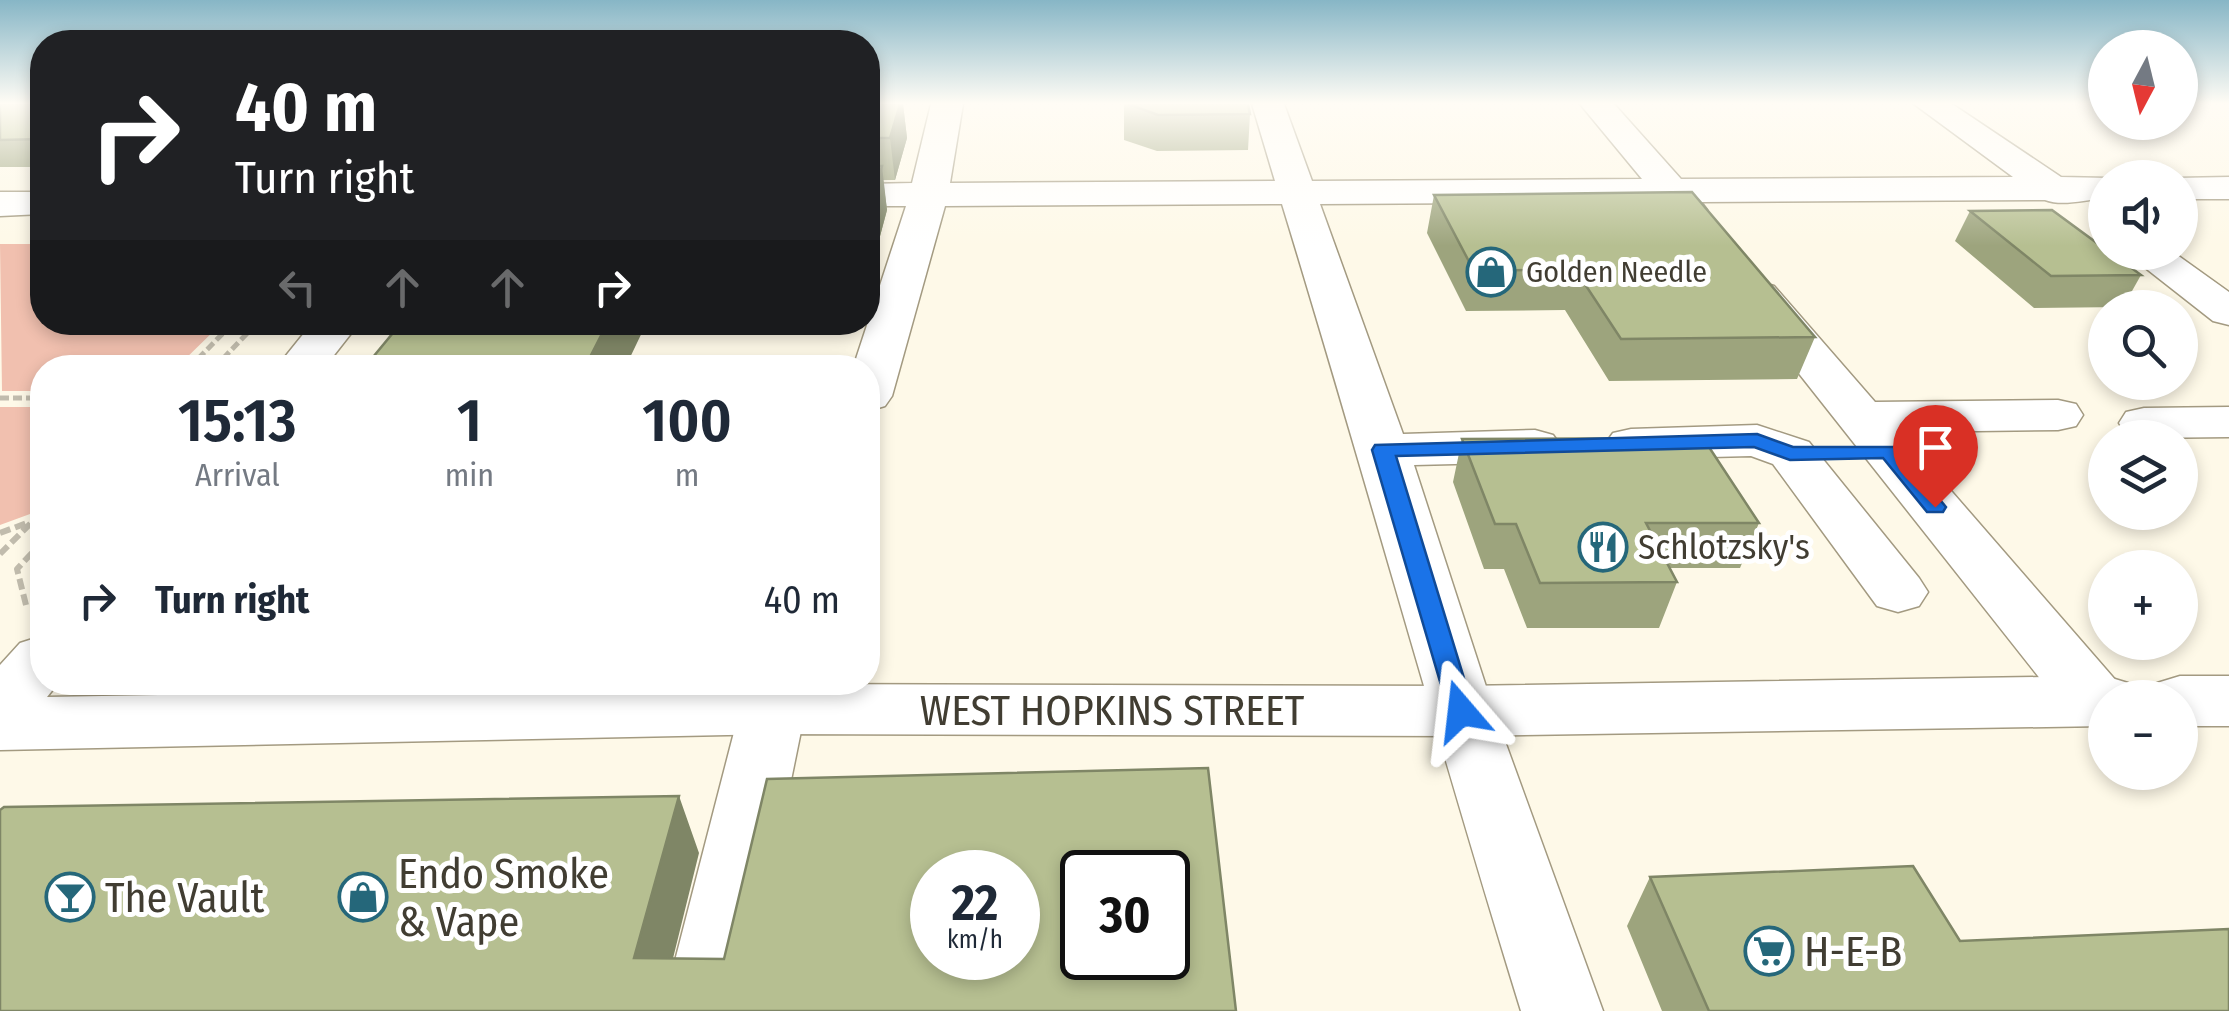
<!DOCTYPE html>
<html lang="en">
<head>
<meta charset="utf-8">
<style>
  body { margin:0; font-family:"Fira Sans Condensed",sans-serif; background:#f2f2f3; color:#1f2937; height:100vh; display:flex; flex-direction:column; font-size:38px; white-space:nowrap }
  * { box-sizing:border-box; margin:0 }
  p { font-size:32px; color:#747a83 }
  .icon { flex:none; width:55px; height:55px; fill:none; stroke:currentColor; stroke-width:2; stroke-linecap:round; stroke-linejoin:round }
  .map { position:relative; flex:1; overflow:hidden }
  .panel { position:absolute; left:30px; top:355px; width:850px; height:340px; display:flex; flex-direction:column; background:#fff; border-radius:40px; box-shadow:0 5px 15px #0003 }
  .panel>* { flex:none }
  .banner { position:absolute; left:30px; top:30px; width:850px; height:305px; border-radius:40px; box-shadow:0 5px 15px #0003; background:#202124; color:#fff; overflow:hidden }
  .needle { width:65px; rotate:187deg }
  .controls { position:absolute; left:2088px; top:30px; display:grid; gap:20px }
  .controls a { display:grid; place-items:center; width:110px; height:110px; border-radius:50%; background:#fff; box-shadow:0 5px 15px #0003; font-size:50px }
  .speed { position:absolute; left:910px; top:850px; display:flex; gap:20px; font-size:50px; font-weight:700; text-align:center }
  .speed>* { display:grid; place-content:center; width:130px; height:130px; border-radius:50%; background:#fff; box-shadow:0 5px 15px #0003; line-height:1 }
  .speed small { font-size:25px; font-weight:400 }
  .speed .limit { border:5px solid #111; border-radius:15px; background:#fff; color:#111 }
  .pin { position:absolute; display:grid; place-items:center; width:85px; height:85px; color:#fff; margin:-102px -42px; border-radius:50% 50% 50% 0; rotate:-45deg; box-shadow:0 0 10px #0007 }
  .pin .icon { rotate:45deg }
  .me { position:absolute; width:110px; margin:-55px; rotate:343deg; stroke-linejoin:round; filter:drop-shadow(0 0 8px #0008) }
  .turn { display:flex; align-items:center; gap:35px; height:210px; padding:0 40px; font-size:45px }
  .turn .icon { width:130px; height:130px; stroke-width:2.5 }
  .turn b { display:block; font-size:70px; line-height:85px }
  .lanes { display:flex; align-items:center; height:95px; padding:0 40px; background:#0003; justify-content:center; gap:50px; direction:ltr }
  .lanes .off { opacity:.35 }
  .eta { display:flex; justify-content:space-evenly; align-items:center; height:170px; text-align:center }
  .eta b { font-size:60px; font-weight:600; line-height:70px }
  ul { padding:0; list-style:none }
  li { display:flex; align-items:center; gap:30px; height:150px; padding:0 40px }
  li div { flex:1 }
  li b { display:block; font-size:38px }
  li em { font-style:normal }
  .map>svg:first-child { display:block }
</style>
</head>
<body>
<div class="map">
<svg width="2229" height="1011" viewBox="0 0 2229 1011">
  <rect width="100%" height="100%" fill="#fef9e8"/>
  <!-- green -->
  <path fill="#f1c0af" d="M0,244h42v78l180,1 -45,44 -135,1v23h-40z
    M0,407h42v94l-12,13 -30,11z"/>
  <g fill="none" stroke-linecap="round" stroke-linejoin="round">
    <!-- minor casing -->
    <g stroke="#a39a81" stroke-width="3">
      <path id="minor" d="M931,104h32l-13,79 325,-2 -23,-77h32l28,77 330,-2 -62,-75h34l67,75 332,-2 -99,-73h38l109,73 47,1 -3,21c-21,0 -41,8 -60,1l-344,2 6,8 -5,8c-21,5 -28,0 -41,-16l-341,2 83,230 132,-4 18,5 8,11 -8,11 -18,5 -121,3 80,246 109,300h-82c-83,-268 -157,-539 -239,-807l-337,2 -53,190 -7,10 -17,5v-43h-15l53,-162h-38v-22l44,-1z
        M2229,177v22h-49l-3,-21z
        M0,192h42v22l-42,2z
        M2125,252h48l56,40v33l-16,-4z
        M1759,282l15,4 101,116 183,-2 18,4 7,11 -7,11 -18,4 -158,2 218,251 8,15h-21v25l-10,3 -23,-7 -328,-415 -7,-9 7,-9z
        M2229,407v30l-88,1 -15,-4 -7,-11 7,-11 18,-4z
        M1757,425l52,17 110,136 9,14 -9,14 -21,6 -21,-6 -104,-142 -22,-8 -120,3 -18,-4 -8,-11 8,-11 18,-4z
        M747,682h64l-67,329h-82z"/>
    </g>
    <!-- major casing -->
    <g stroke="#a39a81" stroke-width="3">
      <path id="major" d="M313,322h47l-36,46h-48z
        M42,636v46h17l-12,15 724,-13 690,2 644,-10 23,7 8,15h-31v28l-644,10 -690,-2 -771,16v-85l20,-22z
        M2180,676h49v50h-49v-28h-31l8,-15z"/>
    </g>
    <!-- path-far1 -->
    <path stroke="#c1bcad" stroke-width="5" stroke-dasharray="9 4" stroke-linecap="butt" d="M189,368l45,-46
      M214,368l44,-46
      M0,398h42"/>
    <!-- path -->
    <path stroke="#c1bcad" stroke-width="6" stroke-dasharray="11 5" stroke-linecap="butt" d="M0,533l27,-10
      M0,554l42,-42
      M26,605l-9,-36 25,-27"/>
    <!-- minor -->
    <use href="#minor" fill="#fff" fill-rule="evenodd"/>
    <!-- major -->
    <use href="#major" fill="#fff" fill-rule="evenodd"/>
  </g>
  <!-- wall -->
  <path fill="#9da47d" d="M0,104h42v63h-42z
    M868,104h35l4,34 -12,42h-12l4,30 -19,71z
    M1124,104h124l2,10 -2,36 -91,1 -33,-11z
    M1434,195l381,142 -18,42 -188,2 -44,-71 -99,1 -39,-78z
    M1970,211l171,64 -18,32 -89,1 -79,-67z
    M1462,439l297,84 -19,45h-70l7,14 -18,46h-132l-23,-59h-20l-31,-87z
    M1650,877l310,64 269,70h-567l-35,-85z"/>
  <!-- shaded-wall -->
  <path fill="#7f8666" d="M900,104h3l4,34 -12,42 -5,-42z
    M882,166l5,44 -19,71v-67z
    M608,322h39l-22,46 -37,-7z
    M679,796l20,57 -39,158 -26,-53z"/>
  <!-- building -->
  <path fill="#b6bf91" stroke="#7f8666" stroke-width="2.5" fill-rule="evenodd" d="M0,104h42v35l-42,1z
    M868,104h32l-10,34h-22z
    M1128,104h120l2,10 -92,1z
    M868,166h14l-14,48z
    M1692,192l123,145 -194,2 -46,-70 -101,2 -40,-76z
    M2052,210l53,39v3h5l31,23 -90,1 -81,-65z
    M402,322h206l-20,39h138l-2,7h-360z
    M1703,438l56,85h-113l31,59 -137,1 -24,-59h-21l-33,-85z
    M1208,768l28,243h-1236v-201l4,-3 675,-11 -45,162 90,1 43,-180zM932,872h86v86h-86zM1082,872h86v86h-86z
    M1913,866l47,75 269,-12v82h-520l-59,-134z"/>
  <!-- sky -->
  <linearGradient id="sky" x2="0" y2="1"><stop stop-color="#87b6c6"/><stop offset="0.42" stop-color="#fffcf5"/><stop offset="1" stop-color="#fffcf5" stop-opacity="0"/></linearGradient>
  <rect width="2229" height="246" fill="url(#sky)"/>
  <!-- route -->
  <path fill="#1a73e8" stroke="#114b97" stroke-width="2.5" d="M1757,434l36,13h104l49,60 -3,5h-16l-44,-54 -93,2 -36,-13 -358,9 78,255 -4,8 -9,3 -10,-3 -79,-269 3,-5z"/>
  <!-- icons -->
  <defs>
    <g id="shop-ring" transform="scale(2.5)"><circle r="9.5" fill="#fff" stroke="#25677a" stroke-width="1.5"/><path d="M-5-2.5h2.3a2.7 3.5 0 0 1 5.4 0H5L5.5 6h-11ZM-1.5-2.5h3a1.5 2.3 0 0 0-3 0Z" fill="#25677a"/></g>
    <g id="restaurant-ring" transform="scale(2.5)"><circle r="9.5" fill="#fff" stroke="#25677a" stroke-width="1.5"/><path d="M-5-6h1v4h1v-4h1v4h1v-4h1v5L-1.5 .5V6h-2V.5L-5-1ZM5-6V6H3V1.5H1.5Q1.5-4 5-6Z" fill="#25677a"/></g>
    <g id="bar-ring" transform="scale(2.5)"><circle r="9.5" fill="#fff" stroke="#25677a" stroke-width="1.5"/><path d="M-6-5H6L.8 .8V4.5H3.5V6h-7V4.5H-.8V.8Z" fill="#25677a"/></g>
    <g id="supermarket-ring" transform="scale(2.5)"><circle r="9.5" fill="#fff" stroke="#25677a" stroke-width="1.5"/><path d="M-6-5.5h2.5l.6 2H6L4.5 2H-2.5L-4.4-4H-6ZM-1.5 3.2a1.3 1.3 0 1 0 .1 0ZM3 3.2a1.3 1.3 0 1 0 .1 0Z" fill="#25677a"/></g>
  </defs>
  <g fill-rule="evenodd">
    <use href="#shop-ring" x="1491" y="272"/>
    <use href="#restaurant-ring" x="1603" y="547"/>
    <use href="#bar-ring" x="70" y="897"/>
    <use href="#shop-ring" x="363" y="897"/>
    <use href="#supermarket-ring" x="1769" y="951"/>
  </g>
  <g text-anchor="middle" stroke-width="10" stroke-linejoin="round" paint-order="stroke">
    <!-- far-poi labels -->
    <g font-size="30" fill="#413d32" stroke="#fff" text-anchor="start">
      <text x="1526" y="282">Golden Needle</text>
    </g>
    <!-- poi labels -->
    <g font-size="35" fill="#413d32" stroke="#fff" text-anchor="start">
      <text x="1638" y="559">Schlotzsky's</text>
    </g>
    <!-- near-street labels -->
    <g font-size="42" fill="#413d32" stroke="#fff">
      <text x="1112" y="725">WEST HOPKINS STREET</text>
    </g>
    <!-- near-poi labels -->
    <g font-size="42" fill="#413d32" stroke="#fff" text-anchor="start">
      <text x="398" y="888">Endo Smoke<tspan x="398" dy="48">&amp; Vape</tspan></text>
      <text x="105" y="912">The Vault</text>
      <text x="1804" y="966">H-E-B</text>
    </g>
  </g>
</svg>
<div class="controls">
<a><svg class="needle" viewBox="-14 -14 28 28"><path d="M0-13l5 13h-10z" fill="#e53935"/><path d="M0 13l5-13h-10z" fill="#747a83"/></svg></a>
<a><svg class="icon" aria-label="sound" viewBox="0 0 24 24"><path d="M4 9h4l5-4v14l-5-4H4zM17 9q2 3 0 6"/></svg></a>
<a><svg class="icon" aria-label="search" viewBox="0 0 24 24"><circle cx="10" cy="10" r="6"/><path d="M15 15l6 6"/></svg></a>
<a><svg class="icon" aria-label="layers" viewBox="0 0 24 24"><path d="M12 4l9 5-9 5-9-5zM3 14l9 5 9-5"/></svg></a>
<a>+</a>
<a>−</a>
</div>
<div class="speed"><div>22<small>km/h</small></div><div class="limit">30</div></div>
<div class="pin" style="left:1935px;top:507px;background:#d93025"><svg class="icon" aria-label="arrive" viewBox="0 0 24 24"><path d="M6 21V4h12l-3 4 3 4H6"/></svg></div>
<svg class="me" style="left:1461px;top:711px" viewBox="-20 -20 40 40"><path d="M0-17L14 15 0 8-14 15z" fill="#1a73e8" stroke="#fff" stroke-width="4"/></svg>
<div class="banner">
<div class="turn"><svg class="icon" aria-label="right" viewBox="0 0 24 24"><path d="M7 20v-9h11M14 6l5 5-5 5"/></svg><div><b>40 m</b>Turn right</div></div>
<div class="lanes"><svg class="icon off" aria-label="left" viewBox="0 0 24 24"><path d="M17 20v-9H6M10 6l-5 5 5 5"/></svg><svg class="icon off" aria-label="ahead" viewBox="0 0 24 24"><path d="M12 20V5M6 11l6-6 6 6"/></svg><svg class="icon off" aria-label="ahead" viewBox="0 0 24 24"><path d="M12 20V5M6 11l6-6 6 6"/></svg><svg class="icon" aria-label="right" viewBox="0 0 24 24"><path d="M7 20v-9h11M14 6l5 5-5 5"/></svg></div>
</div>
<section class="panel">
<div class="eta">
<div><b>15:13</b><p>Arrival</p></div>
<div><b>1</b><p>min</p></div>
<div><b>100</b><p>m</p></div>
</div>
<ul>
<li><svg class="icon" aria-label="right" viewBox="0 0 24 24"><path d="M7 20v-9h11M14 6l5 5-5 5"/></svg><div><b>Turn right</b></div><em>40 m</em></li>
</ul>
</section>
</div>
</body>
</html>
